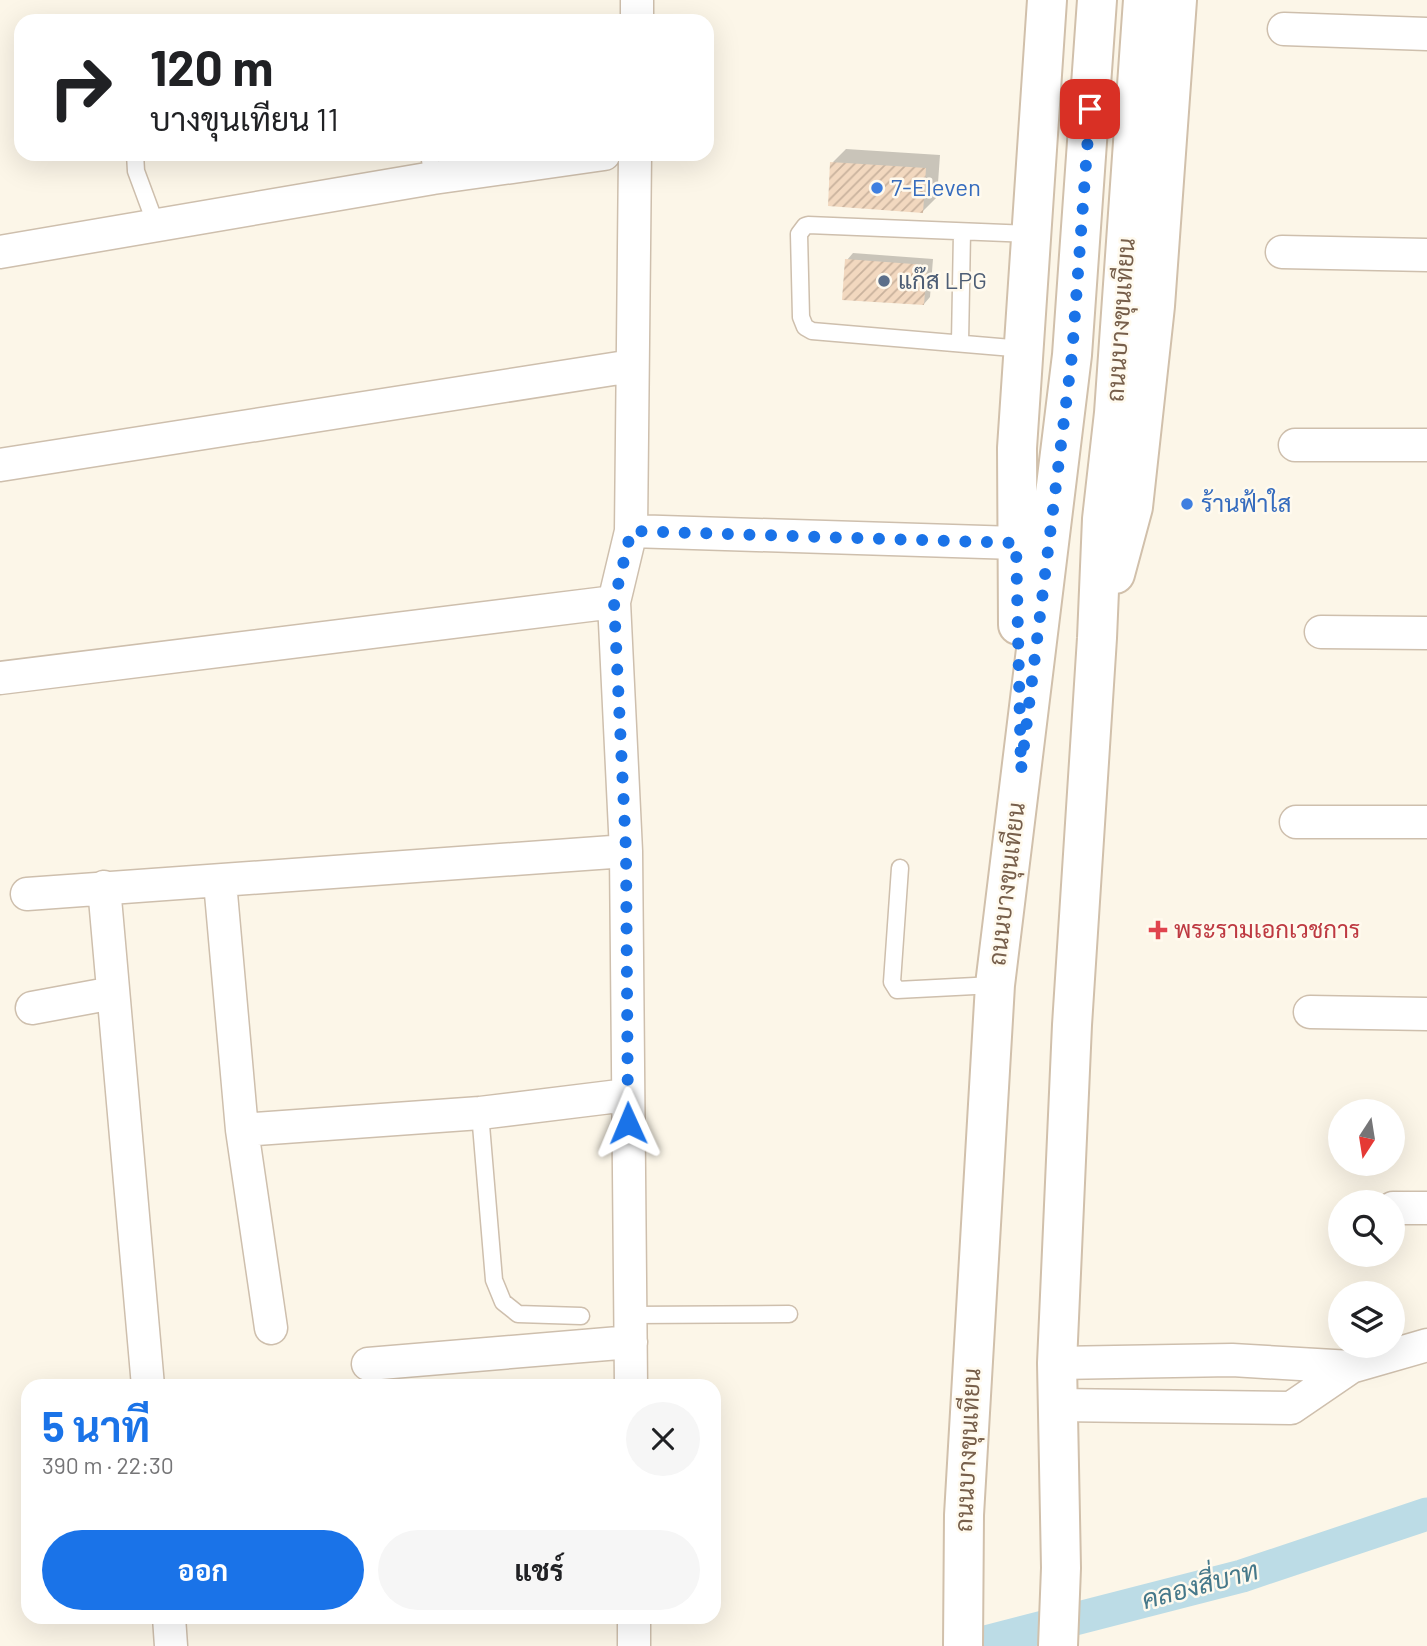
<!DOCTYPE html>
<html lang="th">
<head>
<meta charset="utf-8">
<style>
  body { margin:0; font-family:Barlow,Sarabun,sans-serif; background:#f6f6f6; color:#202124; height:100vh; display:flex; flex-direction:column; font-size:26px; white-space:nowrap }
  * { box-sizing:border-box; margin:0 }
  p { font-size:23px; color:#757577 }
  .icon { flex:none; width:38px; height:38px; fill:none; stroke:currentColor; stroke-width:2; stroke-linecap:round; stroke-linejoin:round }
  .map { position:relative; flex:1; overflow:hidden }
  .sheet { position:absolute; left:21px; top:1379px; width:700px; height:245px; display:flex; flex-direction:column; background:#fff; border-radius:21px; box-shadow:0 7px 28px #0002 }
  .sheet>* { flex:none }
  .top-card { position:absolute; left:14px; top:14px; width:700px; height:147px; border-radius:21px; box-shadow:0 7px 28px #0002; background:#fff; color:#202124; overflow:hidden }
  .needle { width:46px; rotate:192deg }
  .controls { position:absolute; left:1328px; top:1099px; display:grid; gap:14px }
  .controls a { display:grid; place-items:center; width:77px; height:77px; border-radius:50%; background:#fff; box-shadow:0 7px 28px #0002; font-size:35px }
  .pin { position:absolute; display:grid; place-items:center; width:60px; height:60px; color:#fff; margin:-30px; border-radius:14px; box-shadow:0 4px 10px #0006 }
  .me { position:absolute; width:77px; margin:-38px; rotate:359deg; stroke-linejoin:round; filter:drop-shadow(0 0 5px #0008) }
  .turn { display:flex; align-items:center; gap:24px; height:147px; padding:0 21px; font-size:32px }
  .turn .icon { width:91px; height:91px; stroke-width:2.5 }
  .turn b { display:block; font-size:49px; line-height:60px }
  .round { display:grid; place-items:center; flex:none; width:74px; height:74px; border-radius:37px; background:#f6f6f6 }
  .overview { display:flex; align-items:center; justify-content:space-between; height:119px; padding:0 21px }
  h1 { font-size:42px; font-weight:700; line-height:52px; color:#1a73e8 }
  .action { display:flex; gap:14px; margin-top:auto; padding:14px 21px }
  .action a { flex:1; height:80px; border-radius:42px; background:#1a73e8; color:#fff; font-size:28px; font-weight:700; line-height:80px; text-align:center }
  .action a+a { background:#f6f6f6; color:#202124 }
  .map>svg:first-child { display:block }
</style>
</head>
<body>
<div class="map">
<svg width="1427" height="1646" viewBox="0 0 1427 1646">
  <defs>
    <pattern id="building-hatch" width="6" height="6" patternUnits="userSpaceOnUse" patternTransform="scale(1.75)"><rect width="6" height="6" fill="#f2d8bf"/><path d="M-1 1l2-2M0 6l6-6M5 7l2-2" fill="none" stroke="#c9b29d"/></pattern>
  </defs>
  <rect width="100%" height="100%" fill="#fcf6e8"/>
  <!-- shadow -->
  <path fill="#0003" d="M846,149l94,6 -3,42 -14,14 -91,-48z
    M853,253l80,6 -3,38 -6,7 -77,-44z"/>
  <g fill="none" stroke-linecap="round" stroke-linejoin="round">
    <!-- canal -->
    <path stroke="#bcdce6" stroke-width="33" d="M970,1646l272,-70 185,-62"/>
  </g>
  <!-- building -->
  <path fill="url(#building-hatch)" d="M830,162l96,6 -3,45 -95,-7z
    M845,259l82,6 -3,40 -82,-5z"/>
  <g fill="none" stroke-linecap="round" stroke-linejoin="round">
    <!-- service casing -->
    <g stroke="#cebfad" stroke-width="19">
      <path id="service" d="M135,154l1,17 20,54
        M429,154l4,24
        M960,343l2,-111
        M1024,349l-212,-18 -7,-4 -4,-10 -2,-83 6,-8 3,-1 223,9
        M900,868l-8,114 5,8 97,-5
        M480,1113l14,167 9,22 15,12 63,2
        M630,1315l159,-1"/>
    </g>
    <!-- minor casing -->
    <g stroke="#cebfad" stroke-width="35">
      <path id="minor" d="M637,21v-21
        M1284,29l143,5
        M0,252l433,-74 171,-24
        M1282,252l145,3
        M1295,445h132
        M0,465l632,-99
        M631,531l385,12
        M1321,632l106,1
        M0,678l614,-76
        M1296,822h131
        M220,882l22,248 29,198
        M104,887l44,499
        M27,894l599,-43
        M32,1008l81,-15
        M1310,1012l117,2
        M242,1130l238,-17 147,-18
        M1393,1208h34
        M1057,1363l175,-3 119,7
        M368,1364l263,-22
        M631,1386l-5,-535 -12,-249 17,-71 4,-377
        M1057,1405l234,3 60,-41 76,-22
        M169,1617l2,29
        M634,1617v29"/>
    </g>
    <!-- secondary casing -->
    <g stroke="#d1c0ab" stroke-width="42">
      <path id="secondary" d="M1115,574l18,-67 22,-201 22,-306
        M1018,625l-1,-177 30,-448
        M963,1646l1,-131 31,-530 77,-630 25,-355
        M1058,1646l3,-78 -4,-205 15,-338 25,-387 5,-119 12,-106 29,-413"/>
    </g>
    <!-- service -->
    <use href="#service" stroke="#fff" stroke-width="16"/>
    <!-- minor -->
    <use href="#minor" stroke="#fff" stroke-width="32"/>
    <!-- secondary -->
    <use href="#secondary" stroke="#fff" stroke-width="38"/>
  </g>
  <g fill="none" stroke-linecap="round" stroke-linejoin="round">
    <!-- route -->
    <path stroke="#1a73e8" stroke-width="12" stroke-dasharray="0 21.6" d="M628,1123l-2,-273 -12,-248 17,-71 385,12 5,227 51,-415 18,-246"/>
  </g>
  <!-- markers -->
  <g fill="#3f7fe0" stroke="#fffaee" stroke-width="2.5">
    <circle cx="877" cy="188" r="7"/>
    <circle cx="1187" cy="504" r="7"/>
  </g>
  <circle fill="#5c6f8a" stroke="#fffaee" stroke-width="2.5" cx="884" cy="281" r="7"/>
  <path fill="#e0444e" stroke="#fffaee" stroke-width="2.5" d="M1154.5 919.5h7v7h7v7h-7v7h-7v-7h-7v-7h7z"/>
  <g text-anchor="middle" stroke-width="5" stroke-linejoin="round" paint-order="stroke">
    <!-- shop labels -->
    <g font-size="24" fill="#366cbe" stroke="#fffaee" text-anchor="start">
      <text x="891" y="196">7-Eleven</text>
      <text x="1201" y="512">ร้านฟ้าใส</text>
    </g>
    <!-- service labels -->
    <g font-size="24" fill="#4e5e75" stroke="#fffaee" text-anchor="start">
      <text x="898" y="289">แก๊ส LPG</text>
    </g>
    <!-- street labels -->
    <g font-size="24" fill="#775f4b" stroke="#fffaee">
      <text transform="translate(1121 320) rotate(-86)" y="8">ถนนบางขุนเทียน</text>
      <text transform="translate(1007 884) rotate(-83)" y="8">ถนนบางขุนเทียน</text>
      <text transform="translate(968 1450) rotate(-87)" y="8">ถนนบางขุนเทียน</text>
    </g>
    <!-- health labels -->
    <g font-size="24" fill="#be3a42" stroke="#fffaee" text-anchor="start">
      <text x="1174" y="938">พระรามเอกเวชการ</text>
    </g>
    <!-- water labels -->
    <g font-size="26" font-style="italic" fill="#45788a" stroke="#fffaee">
      <text transform="translate(1200 1585) rotate(-15)" y="9">คลองสี่บาท</text>
    </g>
  </g>
</svg>
<div class="controls">
<a><svg class="needle" viewBox="-14 -14 28 28"><path d="M0-13l5 13h-10z" fill="#e53935"/><path d="M0 13l5-13h-10z" fill="#757577"/></svg></a>
<a><svg class="icon" aria-label="search" viewBox="0 0 24 24"><circle cx="10" cy="10" r="6"/><path d="M15 15l6 6"/></svg></a>
<a><svg class="icon" aria-label="layers" viewBox="0 0 24 24"><path d="M12 4l9 5-9 5-9-5zM3 14l9 5 9-5"/></svg></a>
</div>
<div class="pin" style="left:1090px;top:109px;background:#d93025"><svg class="icon" aria-label="arrive" viewBox="0 0 24 24"><path d="M6 21V4h12l-3 4 3 4H6"/></svg></div>
<svg class="me" style="left:628px;top:1123px" viewBox="-20 -20 40 40"><path d="M0-17L14 15 0 8-14 15z" fill="#1a73e8" stroke="#fff" stroke-width="4"/></svg>
<div class="top-card">
<div class="turn"><svg class="icon" aria-label="right" viewBox="0 0 24 24"><path d="M7 20v-9h11M14 6l5 5-5 5"/></svg><div><b>120 m</b>บางขุนเทียน 11</div></div>
</div>
<section class="sheet">
<div class="overview"><div><h1>5 นาที</h1><p>390 m · 22:30</p></div><a class="round"><svg class="icon" aria-label="close" viewBox="0 0 24 24"><path d="M6 6l12 12M18 6L6 18"/></svg></a></div>
<div class="action"><a>ออก</a><a>แชร์</a></div>
</section>
</div>
</body>
</html>
